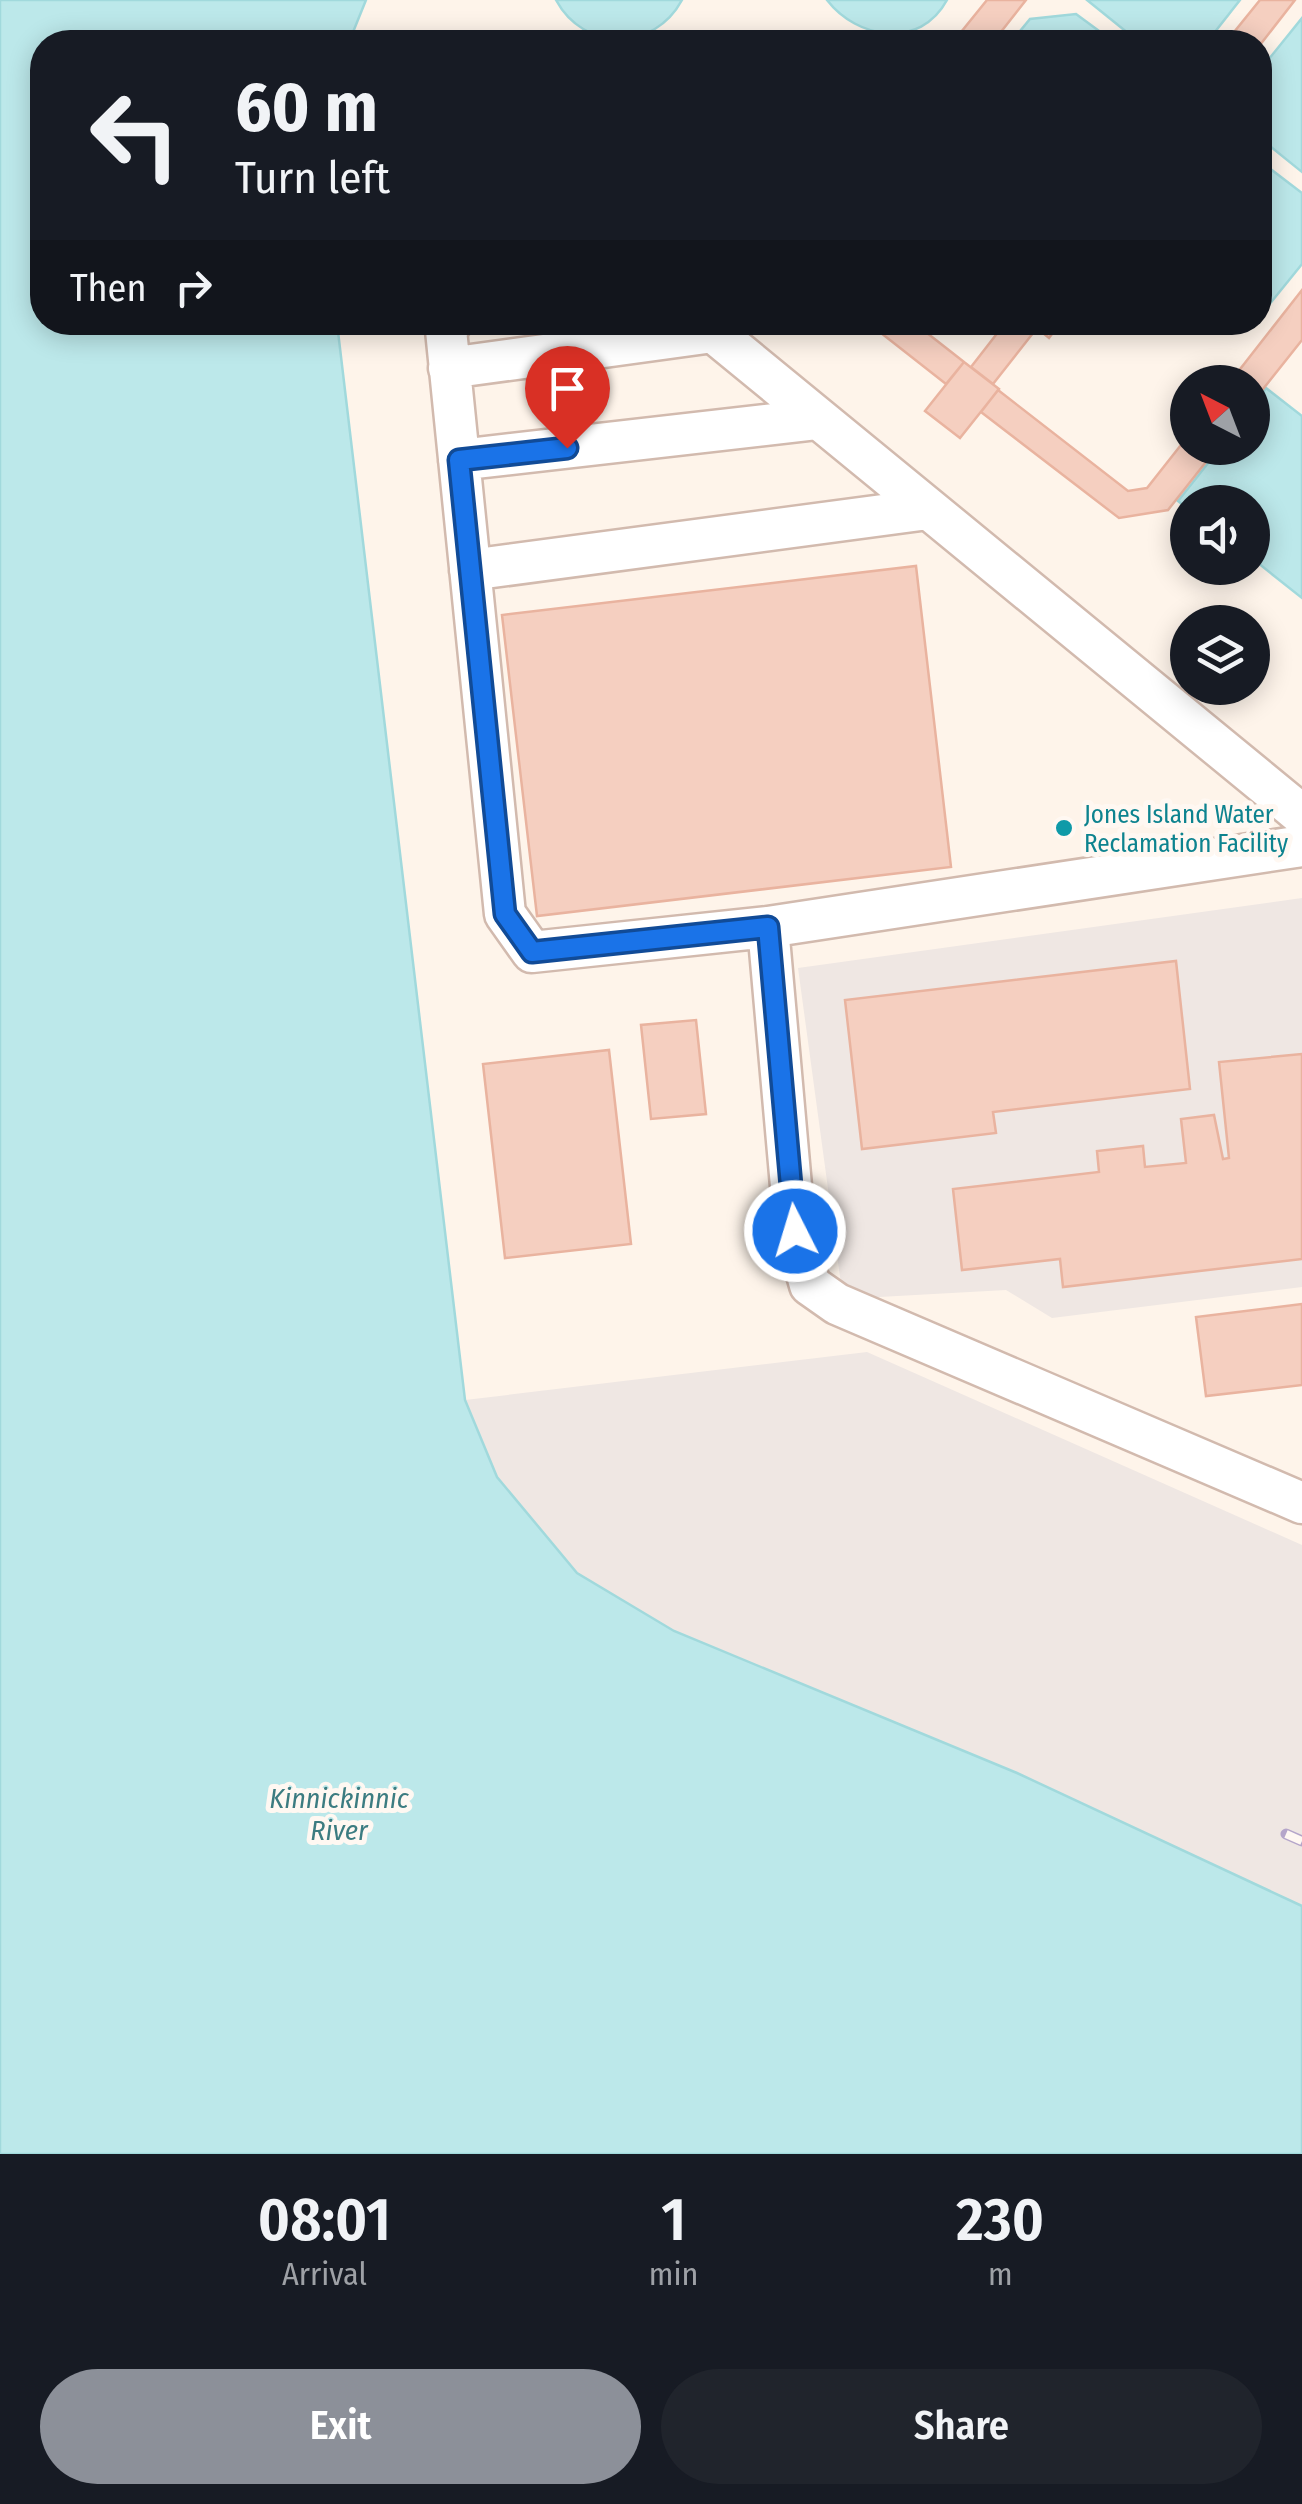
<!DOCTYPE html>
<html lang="en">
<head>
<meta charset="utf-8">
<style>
  body { margin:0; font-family:"Fira Sans Condensed",sans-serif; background:#20242c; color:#f1f3f6; height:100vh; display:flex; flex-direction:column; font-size:38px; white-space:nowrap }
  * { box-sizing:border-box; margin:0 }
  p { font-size:32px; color:#9ea1a6 }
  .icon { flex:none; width:55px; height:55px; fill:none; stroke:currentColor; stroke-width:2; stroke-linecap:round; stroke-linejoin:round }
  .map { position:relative; height:2154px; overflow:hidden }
  .side { display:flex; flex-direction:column; background:#171b24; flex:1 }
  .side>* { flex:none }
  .guide { position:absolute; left:30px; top:30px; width:1242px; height:305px; border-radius:40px; box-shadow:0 5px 25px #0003; background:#171b24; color:#f1f3f6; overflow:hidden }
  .needle { width:65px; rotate:318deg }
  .controls { position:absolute; left:1170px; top:365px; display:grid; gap:20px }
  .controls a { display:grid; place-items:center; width:100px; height:100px; border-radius:50%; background:#171b24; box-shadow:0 5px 25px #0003; font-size:50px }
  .pin { position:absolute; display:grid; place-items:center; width:85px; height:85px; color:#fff; margin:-102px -42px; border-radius:50% 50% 50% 0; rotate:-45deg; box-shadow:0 0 10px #0007 }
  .pin .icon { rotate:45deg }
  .me { position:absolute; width:110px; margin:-55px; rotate:355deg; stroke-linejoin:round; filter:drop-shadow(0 0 8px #0008) }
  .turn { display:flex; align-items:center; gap:35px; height:210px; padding:0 40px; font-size:45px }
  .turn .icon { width:130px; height:130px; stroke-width:2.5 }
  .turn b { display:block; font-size:70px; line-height:85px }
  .then { display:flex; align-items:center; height:95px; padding:0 40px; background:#0003; gap:20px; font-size:38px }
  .eta { display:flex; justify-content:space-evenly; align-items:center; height:170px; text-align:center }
  .eta b { font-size:60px; font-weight:600; line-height:70px }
  .cta { display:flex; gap:20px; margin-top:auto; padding:20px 40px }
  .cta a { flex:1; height:115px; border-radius:60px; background:#8c9099; color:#fff; font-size:40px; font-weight:600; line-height:115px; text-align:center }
  .cta a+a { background:#20242c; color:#f1f3f6 }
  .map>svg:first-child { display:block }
</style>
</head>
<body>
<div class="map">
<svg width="1302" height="2154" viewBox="0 0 1302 2154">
  <rect width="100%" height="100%" fill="#fef4ea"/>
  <!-- industrial -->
  <path fill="#efe7e3" d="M1302,898v389l-250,31 -46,-28 -163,9 -45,-331z
    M867,1352l435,193v361l-285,-133 -343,-142 -97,-58 -80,-96 -32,-77z"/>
  <!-- water -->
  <path fill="#bce8ea" stroke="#a1d9dc" stroke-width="2.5" d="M0,0h366l-17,42h-307v280l295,1 128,1077 32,77 80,96 97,58 343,142 285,133v248h-1302z
    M556,0h126c-28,52 -98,52 -126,0z
    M827,0h120c-27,50 -90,39 -120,0z
    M1087,0h153l-33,42h-68z
    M1076,14l38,28h-103l19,-23z
    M1302,18v154l-42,-34v-68z
    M1260,161l42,32v71l-42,52z
    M1266,388l36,28v182l-49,-39 -1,-57h-64l-1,6 -9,-7 42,-53h32l1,-42z"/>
  <!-- building -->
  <path fill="#f5cfc0" stroke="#e9b39f" stroke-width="2.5" d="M987,0h39l-33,42h-40z
    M1260,0h35l-35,45 -34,-3z
    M1302,290v50l-50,63v-21h-22z
    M867,322h46l51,40 -18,22z
    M1006,322h55l-12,16 -12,-10 -44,56 -22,-17z
    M964,362l35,27 -39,49 -35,-27z
    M998,390l130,101 19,-3 41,-52v12h29l-49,62 -49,8 -138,-106z
    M916,566l35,301 -414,49 -35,-301z
    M1176,961l14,128 -197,23 3,21 -134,16 -17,-149z
    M696,1020l10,94 -55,5 -10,-94z
    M609,1050l22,194 -126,14 -22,-194z
    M1302,1054v205l-239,28 -3,-28 -98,11 -9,-81 146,-17 -2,-21 46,-5 2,21 41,-4 -5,-44 33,-4 9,44 6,-1 -10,-96z
    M1302,1304v81l-96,11 -10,-79z"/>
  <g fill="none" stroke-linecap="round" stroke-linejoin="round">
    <!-- minor casing -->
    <g stroke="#d2baae" stroke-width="45">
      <path id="minor" d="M452,322l-6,8 59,584 27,38 236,-25 27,304 15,54 27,19 465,199
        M701,322l601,493
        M449,368l264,-36
        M459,460l359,-41
        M470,570l458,-61
        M768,927l534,-81"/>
    </g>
    <!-- minor -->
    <use href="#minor" stroke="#fff" stroke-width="40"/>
    <!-- rail casing -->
    <g stroke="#b5a6ca" stroke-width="11">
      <path id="rail" d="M1286,1834l16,7"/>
    </g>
    <!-- rail -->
    <use href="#rail" stroke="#fff8f2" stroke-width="8" stroke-dasharray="22" stroke-linecap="butt"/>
  </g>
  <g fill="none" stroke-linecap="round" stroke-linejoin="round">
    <!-- route casing -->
    <g stroke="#114b97" stroke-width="25">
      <path id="route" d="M567,448l-108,12 46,454 27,38 236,-25 27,304"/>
    </g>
    <!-- route -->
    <use href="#route" stroke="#1a73e8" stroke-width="18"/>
  </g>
  <!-- markers -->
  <circle fill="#0f9aa8" stroke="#fff8f2" stroke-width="4" cx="1064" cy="828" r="10"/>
  <g text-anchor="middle" stroke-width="10" stroke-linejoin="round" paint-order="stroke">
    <!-- culture labels -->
    <g font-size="25" fill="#0d838f" stroke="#fff8f2" text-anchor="start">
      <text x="1084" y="823">Jones Island Water<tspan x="1084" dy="29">Reclamation Facility</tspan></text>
    </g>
    <!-- water labels -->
    <g font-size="28" font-style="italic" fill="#3c7c81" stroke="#fff8f2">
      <text x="339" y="1808">Kinnickinnic<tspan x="339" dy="32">River</tspan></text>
    </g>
  </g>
</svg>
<div class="controls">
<a><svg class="needle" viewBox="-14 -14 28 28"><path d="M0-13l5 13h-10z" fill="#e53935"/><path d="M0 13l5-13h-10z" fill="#9ea1a6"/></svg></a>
<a><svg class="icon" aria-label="sound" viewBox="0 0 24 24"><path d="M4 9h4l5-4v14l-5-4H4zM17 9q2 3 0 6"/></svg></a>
<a><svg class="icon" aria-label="layers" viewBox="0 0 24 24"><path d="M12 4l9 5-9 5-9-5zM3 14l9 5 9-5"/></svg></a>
</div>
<div class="pin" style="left:567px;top:448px;background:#d93025"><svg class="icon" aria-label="arrive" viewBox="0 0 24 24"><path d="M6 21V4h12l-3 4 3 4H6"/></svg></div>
<svg class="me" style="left:795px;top:1231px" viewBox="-20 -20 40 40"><circle r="17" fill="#1a73e8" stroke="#fff" stroke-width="3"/><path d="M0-11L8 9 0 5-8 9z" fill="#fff"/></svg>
<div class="guide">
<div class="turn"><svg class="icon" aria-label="left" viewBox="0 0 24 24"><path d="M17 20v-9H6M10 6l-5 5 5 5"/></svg><div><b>60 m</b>Turn left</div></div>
<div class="then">Then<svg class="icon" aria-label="right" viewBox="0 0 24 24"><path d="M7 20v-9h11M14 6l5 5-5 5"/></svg></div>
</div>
</div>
<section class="side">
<div class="eta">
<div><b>08:01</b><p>Arrival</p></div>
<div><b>1</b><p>min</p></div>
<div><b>230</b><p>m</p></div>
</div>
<div class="cta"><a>Exit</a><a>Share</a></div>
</section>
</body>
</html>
